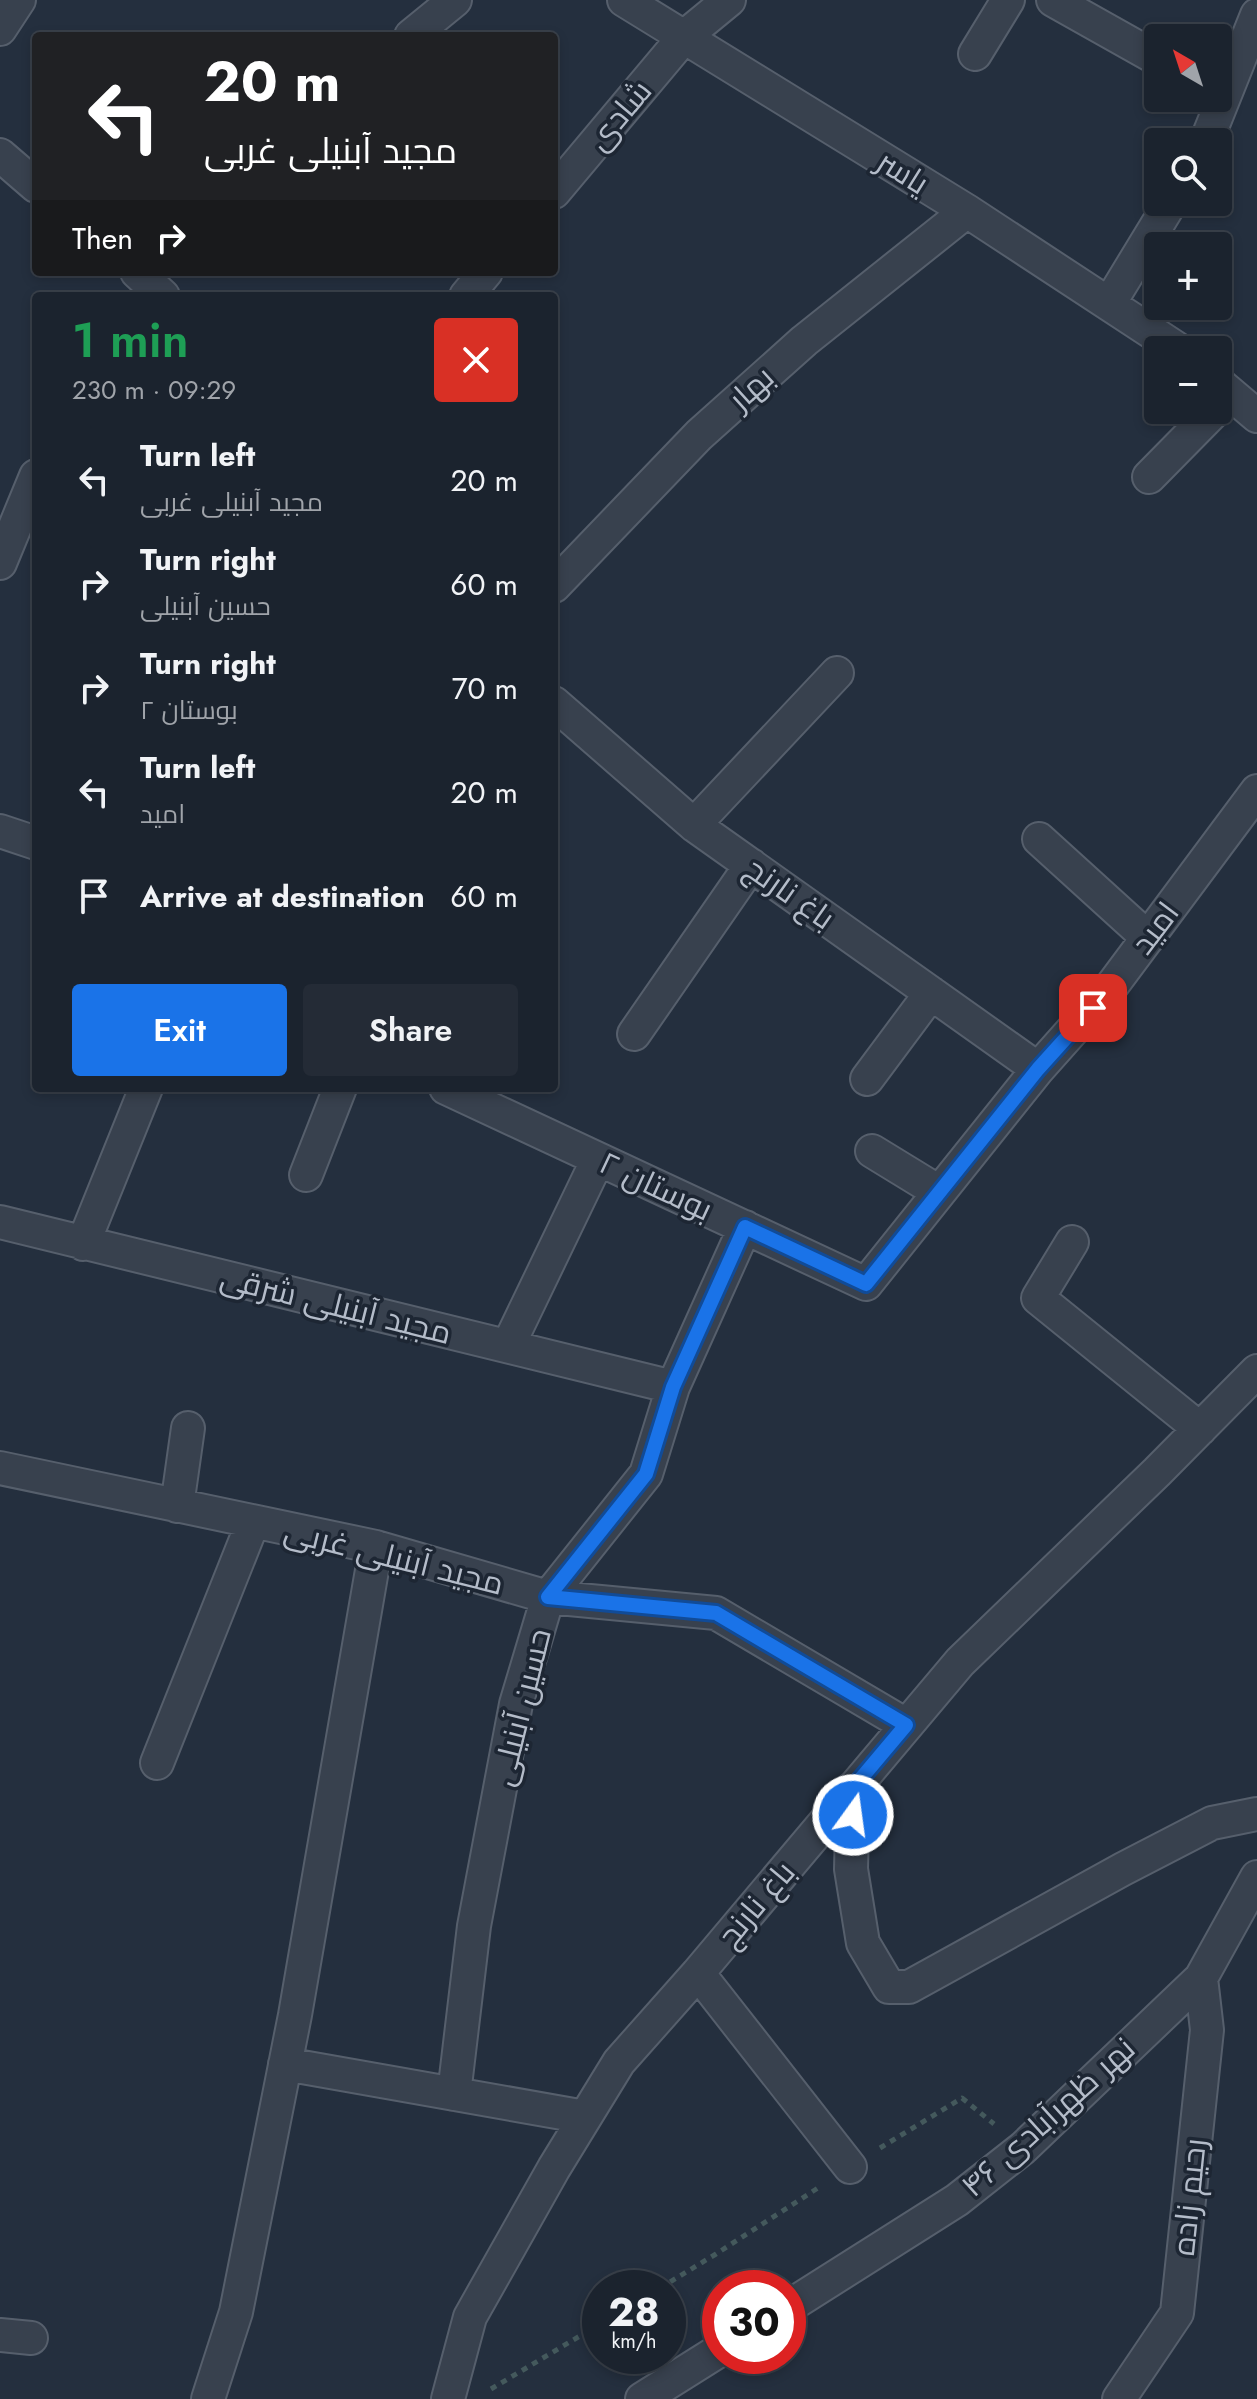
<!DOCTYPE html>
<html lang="en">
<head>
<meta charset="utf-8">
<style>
  body { margin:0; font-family:Jost,Cairo,sans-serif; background:#242b36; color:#f1f3f6; height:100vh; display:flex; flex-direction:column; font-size:30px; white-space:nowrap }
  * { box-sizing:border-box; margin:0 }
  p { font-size:26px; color:#a0a4aa }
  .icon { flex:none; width:44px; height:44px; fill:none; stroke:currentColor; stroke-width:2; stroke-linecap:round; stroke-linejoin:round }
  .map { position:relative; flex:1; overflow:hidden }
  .panel { position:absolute; left:32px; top:292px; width:526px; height:800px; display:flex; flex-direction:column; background:#1b232e; border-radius:8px; box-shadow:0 4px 12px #0003,0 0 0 2px #39404a }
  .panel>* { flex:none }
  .top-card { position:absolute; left:32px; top:32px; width:526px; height:244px; border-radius:8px; box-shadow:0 4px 12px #0003,0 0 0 2px #39404a; background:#202124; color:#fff; overflow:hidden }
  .needle { width:52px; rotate:321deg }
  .tools { position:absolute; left:1144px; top:24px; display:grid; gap:16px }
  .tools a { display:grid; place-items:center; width:88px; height:88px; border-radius:8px; background:#1b232e; box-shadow:0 4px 12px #0003,0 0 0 2px #39404a; font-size:40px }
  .speed { position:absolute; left:582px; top:2270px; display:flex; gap:16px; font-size:40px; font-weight:700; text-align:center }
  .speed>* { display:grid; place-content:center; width:104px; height:104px; border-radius:50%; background:#1b232e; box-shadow:0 4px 12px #0003,0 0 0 2px #39404a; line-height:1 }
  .speed small { font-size:20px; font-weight:400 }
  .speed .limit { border:12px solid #d22; background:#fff; color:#111 }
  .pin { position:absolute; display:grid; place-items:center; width:68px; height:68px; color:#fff; margin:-34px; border-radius:16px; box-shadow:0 4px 12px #0006 }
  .me { position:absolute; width:88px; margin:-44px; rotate:14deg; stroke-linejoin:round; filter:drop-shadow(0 0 6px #0008) }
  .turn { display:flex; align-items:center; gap:28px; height:168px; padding:0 40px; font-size:36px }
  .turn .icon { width:104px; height:104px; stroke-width:2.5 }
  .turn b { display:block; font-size:56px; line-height:68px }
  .then { display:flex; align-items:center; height:76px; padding:0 40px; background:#0003; gap:16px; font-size:30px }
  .round { display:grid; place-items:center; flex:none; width:84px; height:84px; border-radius:8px; background:#242b36 }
  .summary { display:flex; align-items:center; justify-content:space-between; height:136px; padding:0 40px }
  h1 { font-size:48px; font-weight:600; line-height:60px; color:#1e9e55 }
  .primary-button { display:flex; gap:16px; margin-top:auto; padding:16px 40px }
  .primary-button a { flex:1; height:92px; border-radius:8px; background:#1a73e8; color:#fff; font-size:32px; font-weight:600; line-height:92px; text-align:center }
  .primary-button a+a { background:#242b36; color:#f1f3f6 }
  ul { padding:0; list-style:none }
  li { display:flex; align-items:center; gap:24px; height:104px; padding:0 40px }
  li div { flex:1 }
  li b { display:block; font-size:30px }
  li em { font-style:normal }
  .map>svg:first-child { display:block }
</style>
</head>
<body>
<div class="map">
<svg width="1257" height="2399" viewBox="0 0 1257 2399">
  <rect width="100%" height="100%" fill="#242f3e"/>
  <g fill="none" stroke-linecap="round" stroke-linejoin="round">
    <!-- street casing -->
    <g stroke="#565f6c" stroke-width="36">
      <path id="street" d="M624,0l343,211 212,139
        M1053,0l105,59
        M0,29l19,-29
        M411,36l44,-36
        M975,54l33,-54
        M1206,142l51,-127
        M0,155l36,31
        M554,192l130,-155 45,-37
        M137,272l26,24
        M466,296l20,-24
        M1109,304l62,-102
        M1218,383l39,33
        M1149,477l66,-67
        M0,563l36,-87
        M554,586l145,-151 105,-94 163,-130
        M554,703l140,122 344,244
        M694,825l143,-152
        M0,831l36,12
        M1039,839l109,99
        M634,1034l117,-169
        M867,1079l64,-86
        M446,1088l420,196 172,-215 73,-82 146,-196
        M872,1151l67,41
        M306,1175l34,-87
        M0,1222l673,165
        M1072,1242l-34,56 162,131
        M83,1244l63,-156
        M508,1346l90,-187
        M0,1468l376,79 172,50 168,16 190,112
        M177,1506l11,-78
        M157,1763l96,-241
        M853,1788l-2,81 12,74 26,44h20l214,-118 89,-46 45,-9
        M698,1973l152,194
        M285,2064l300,53
        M454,2094l20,-168 42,-222 32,-107 98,-123 27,-87 72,-160
        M788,2307l169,-107 66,-52 178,-170 56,-101
        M0,2335l31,3
        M208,2399l28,-87 59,-297 81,-468
        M448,2399l22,-82 84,-149 65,-106 79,-89 262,-311 197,-190 100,-101
        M642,2399l78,-49
        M1119,2399l58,-86 30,-283 -6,-52"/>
    </g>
    <!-- path -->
    <path stroke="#44595c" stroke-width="5" stroke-dasharray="6 6" stroke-linecap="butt" d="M880,2148l82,-50 32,26
      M660,2288l56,-34 105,-68
      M491,2389l109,-65"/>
    <!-- street -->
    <use href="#street" stroke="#38414e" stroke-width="32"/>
  </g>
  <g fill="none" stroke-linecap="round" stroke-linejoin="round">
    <!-- route casing -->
    <g stroke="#114b97" stroke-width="20">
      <path id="route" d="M853,1815v-27l53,-63 -190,-112 -168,-16 98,-123 27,-87 72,-160 121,57 172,-215 55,-61"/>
    </g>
    <!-- route -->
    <use href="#route" stroke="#1a73e8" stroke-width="14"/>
  </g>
  <g text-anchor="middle" stroke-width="7" stroke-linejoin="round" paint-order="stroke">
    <!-- street labels -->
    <g font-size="32" fill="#b4bcc9" stroke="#1d2633">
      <text transform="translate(619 115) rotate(-50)" y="11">شادی</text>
      <text transform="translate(903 172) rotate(32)" y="11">یاسر</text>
      <text transform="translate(751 388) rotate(-42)" y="11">بهار</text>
      <text transform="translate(790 893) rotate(35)" y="11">باغ نارنج</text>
      <text transform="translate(1155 928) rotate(-53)" y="11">امید</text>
      <text transform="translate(656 1186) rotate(25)" y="11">بوستان ۲</text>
      <text transform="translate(336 1305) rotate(14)" y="11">مجید آبنیلی شرقی</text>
      <text transform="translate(394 1557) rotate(14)" y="11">مجید آبنیلی غربی</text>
      <text transform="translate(521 1707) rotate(-76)" y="11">حسین آبنیلی</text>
      <text transform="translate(756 1904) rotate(-50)" y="11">باغ نارنج</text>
      <text transform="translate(1048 2117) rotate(-42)" y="11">نهر ظهرآبادی ۴۶</text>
      <text transform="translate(1189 2197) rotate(-84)" y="11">رحیم زاده</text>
    </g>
  </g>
</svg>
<div class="tools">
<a><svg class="needle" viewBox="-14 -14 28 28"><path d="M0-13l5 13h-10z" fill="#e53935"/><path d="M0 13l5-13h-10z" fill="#a0a4aa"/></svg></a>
<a><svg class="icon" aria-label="search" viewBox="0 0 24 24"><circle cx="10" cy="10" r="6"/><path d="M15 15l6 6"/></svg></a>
<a>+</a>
<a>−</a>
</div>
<div class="speed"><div>28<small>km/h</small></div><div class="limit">30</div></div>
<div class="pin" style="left:1093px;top:1008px;background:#d93025"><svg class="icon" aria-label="arrive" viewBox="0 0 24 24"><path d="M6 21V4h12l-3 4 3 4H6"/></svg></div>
<svg class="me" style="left:853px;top:1815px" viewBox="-20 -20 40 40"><circle r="17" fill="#1a73e8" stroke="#fff" stroke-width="3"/><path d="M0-11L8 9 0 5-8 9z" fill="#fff"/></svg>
<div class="top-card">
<div class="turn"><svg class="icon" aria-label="left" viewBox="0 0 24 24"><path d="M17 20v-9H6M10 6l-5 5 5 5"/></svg><div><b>20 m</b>مجید آبنیلی غربی</div></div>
<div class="then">Then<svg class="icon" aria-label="right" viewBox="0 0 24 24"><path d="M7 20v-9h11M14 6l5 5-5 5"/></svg></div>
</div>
<section class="panel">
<div class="summary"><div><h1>1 min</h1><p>230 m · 09:29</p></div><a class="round" style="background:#d93025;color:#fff"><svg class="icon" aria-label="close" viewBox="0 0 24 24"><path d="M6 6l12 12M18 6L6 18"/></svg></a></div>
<ul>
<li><svg class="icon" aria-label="left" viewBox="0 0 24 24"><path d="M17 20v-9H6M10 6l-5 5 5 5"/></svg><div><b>Turn left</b><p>مجید آبنیلی غربی</p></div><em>20 m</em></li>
<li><svg class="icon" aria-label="right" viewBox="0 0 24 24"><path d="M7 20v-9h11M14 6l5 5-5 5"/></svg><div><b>Turn right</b><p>حسین آبنیلی</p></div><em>60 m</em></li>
<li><svg class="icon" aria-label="right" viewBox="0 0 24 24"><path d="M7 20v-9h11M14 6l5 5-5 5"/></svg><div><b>Turn right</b><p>بوستان ۲</p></div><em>70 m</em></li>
<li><svg class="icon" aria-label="left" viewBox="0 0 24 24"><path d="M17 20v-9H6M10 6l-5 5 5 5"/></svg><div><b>Turn left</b><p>امید</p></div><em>20 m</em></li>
<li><svg class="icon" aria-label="arrive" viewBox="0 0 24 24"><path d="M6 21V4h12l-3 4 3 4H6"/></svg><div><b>Arrive at destination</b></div><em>60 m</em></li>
</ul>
<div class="primary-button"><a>Exit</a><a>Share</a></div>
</section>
</div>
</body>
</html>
